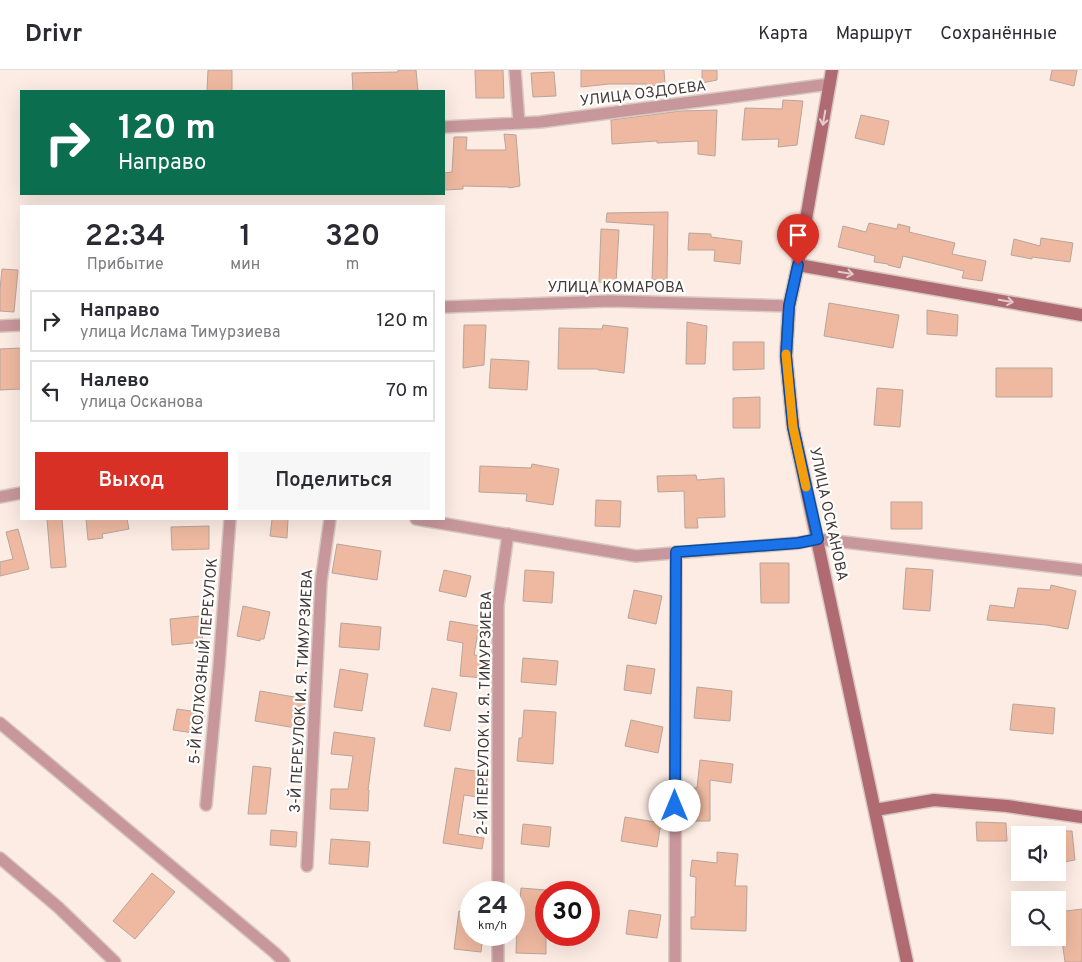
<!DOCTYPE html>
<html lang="ru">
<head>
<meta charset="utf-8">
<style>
  body { margin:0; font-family:Overpass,sans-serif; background:#f7f7f7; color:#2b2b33; height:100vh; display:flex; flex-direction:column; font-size:19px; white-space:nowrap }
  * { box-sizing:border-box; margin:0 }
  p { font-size:16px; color:#7c7c81 }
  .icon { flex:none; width:28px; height:28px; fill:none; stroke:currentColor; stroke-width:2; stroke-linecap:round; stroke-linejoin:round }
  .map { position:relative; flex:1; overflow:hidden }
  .details { position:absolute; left:20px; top:135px; width:425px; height:315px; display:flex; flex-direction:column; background:#fff; border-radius:0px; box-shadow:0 5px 20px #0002 }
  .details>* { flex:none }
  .top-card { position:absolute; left:20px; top:20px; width:425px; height:105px; border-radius:0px; box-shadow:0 5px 20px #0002; background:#0b6e4f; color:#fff; overflow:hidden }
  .buttons { position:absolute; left:1011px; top:756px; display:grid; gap:10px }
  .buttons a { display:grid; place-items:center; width:55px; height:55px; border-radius:0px; background:#fff; box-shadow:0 5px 20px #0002; font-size:25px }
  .speed { position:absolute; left:460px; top:811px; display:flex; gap:10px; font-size:25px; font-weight:700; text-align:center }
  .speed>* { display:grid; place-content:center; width:65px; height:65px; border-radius:50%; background:#fff; box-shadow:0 5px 20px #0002; line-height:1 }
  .speed small { font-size:12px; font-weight:400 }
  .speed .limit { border:8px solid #d22; background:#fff; color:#111 }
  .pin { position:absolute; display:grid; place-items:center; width:42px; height:42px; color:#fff; margin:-51px -21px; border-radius:50% 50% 50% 0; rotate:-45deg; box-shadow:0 0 5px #0007 }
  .pin .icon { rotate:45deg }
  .me { position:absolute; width:55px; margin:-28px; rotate:0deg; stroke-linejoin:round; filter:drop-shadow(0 0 4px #0008) }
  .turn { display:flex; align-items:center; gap:18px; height:105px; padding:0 15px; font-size:22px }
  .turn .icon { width:65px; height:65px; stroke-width:2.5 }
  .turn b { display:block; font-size:35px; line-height:42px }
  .eta { display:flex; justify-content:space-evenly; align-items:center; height:85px; text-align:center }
  .eta b { font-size:30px; font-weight:600; line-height:35px }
  .primary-button { display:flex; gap:10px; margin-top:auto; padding:10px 15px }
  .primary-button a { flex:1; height:58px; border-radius:0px; background:#d93025; color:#fff; font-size:20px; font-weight:600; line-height:58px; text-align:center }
  .primary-button a+a { background:#f7f7f7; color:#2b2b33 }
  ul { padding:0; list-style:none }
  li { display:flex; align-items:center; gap:15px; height:62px; margin:0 10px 8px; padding:0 5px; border:2px solid #e1e1e2; border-radius:0px }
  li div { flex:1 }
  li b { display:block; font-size:19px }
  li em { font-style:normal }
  header { display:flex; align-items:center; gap:30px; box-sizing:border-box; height:70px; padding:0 25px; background:#fff; border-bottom:1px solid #e1e1e2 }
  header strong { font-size:24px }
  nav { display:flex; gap:28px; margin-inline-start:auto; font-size:18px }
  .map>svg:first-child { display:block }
</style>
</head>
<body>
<header>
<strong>Drivr</strong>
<nav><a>Карта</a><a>Маршрут</a><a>Сохранённые</a></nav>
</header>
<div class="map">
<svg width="1082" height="892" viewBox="0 0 1082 892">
  <rect width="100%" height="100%" fill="#fdece4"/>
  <!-- building -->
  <path fill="#eeb9a0" stroke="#b8a59b" d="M208,0h24v21h-25z
    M398,0h18l2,21h-65l-1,-18 46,-1z
    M475,0h28l1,28h-28z
    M581,0h83l1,14 -19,3v-3h-37l-28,3z
    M702,0h15v10l-15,3z
    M1052,0h25l-3,16 -24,-6z
    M554,2l2,24 -23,1 -2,-24z
    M783,30l20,1 -6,44 -19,2 1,-8 -37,1 3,-32 37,1z
    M717,40l-2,46 -17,-2v-13l-41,2v-2l-45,3 -1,-24 69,-9z
    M861,45l28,6 -5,24 -29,-7z
    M504,64l12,1 4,51 -11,2v-1l-46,-1v3l-19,1v-17l8,-1 2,-35h13l-1,13h40z
    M668,142l-1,68h-15l2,-55 -48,-3 1,-9z
    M869,153l28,6 1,-5 12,3 -1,5 46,11 -3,11 34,7 -4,20 -20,-3 2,-7 -61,-15 -3,12 -12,-3v-1l-14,-2 1,-6 -37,-9 5,-21 23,6z
    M601,159l18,1 -3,53 -17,-1z
    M689,163l22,1v3l31,4 -2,23 -26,-3 1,-11h-27z
    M1041,168l32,5 -3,19 -38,-5v2l-21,-4 3,-16 26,7z
    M2,199l16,1 -4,42 -14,-1v-22z
    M829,233l70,12 -6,33 -69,-12z
    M927,240l31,5 -1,21 -30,-2z
    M687,252l20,4 -2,38h-19z
    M464,255h22l-2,40 -21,3z
    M603,255l25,3 -4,45 -26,-3v-1h-40l1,-41 43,1z
    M733,272h31v27l-31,1z
    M21,278v41l-21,1v-41z
    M491,289l38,2 -2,29 -38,-2z
    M996,298h56v29h-56z
    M877,318l26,2 -3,37 -26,-2z
    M760,327v31h-27v-30z
    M532,394l27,5 -6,36 -27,-4 1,-7 -48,-2 1,-26 51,2z
    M696,405l1,5 27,-2 1,39 -28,1 1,10h-13l-1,-37 -26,1 -1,-16z
    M596,430l25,1 -1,26 -25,-1z
    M891,432h31v27h-31z
    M47,449h15l4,48 -15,1z
    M86,449h41l2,10 -27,5 1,4 -15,2z
    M272,449h16l-1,19 -17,-2z
    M209,456v23l-37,1 -1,-23z
    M18,459l11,40 -29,7v-14l13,-3 -7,-27z
    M337,474l44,7 -4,29 -45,-7z
    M760,493h29v40h-28z
    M906,498l27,2 -3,41 -27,-2z
    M444,500l27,6 -5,21 -27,-6z
    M525,500l29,2 -2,31 -29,-2z
    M1051,515l25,6 -8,38 -22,-4 -59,-5 3,-15 24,3 4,-20 32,2z
    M634,520l28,6 -6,28 -28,-6z
    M243,536l27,6 -6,27h-4v2l-23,-5z
    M200,546l3,26 -31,3 -2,-26z
    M450,551l29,5 -5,29 11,1 -2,22 -23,-2 3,-33 -16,-3z
    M341,553l40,4 -2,23 -40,-3z
    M523,588l35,3 -2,24 -35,-3z
    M627,595l28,4 -4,25 -27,-4z
    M340,599l28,5 -6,37 -28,-4z
    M697,617l35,4 -2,30 -36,-3z
    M432,618l25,5 -7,38 -26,-5z
    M260,621l46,8 -5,30 -46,-8z
    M1013,634l42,4 -2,26 -43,-4z
    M177,639l28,4 -4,21 -28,-4z
    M524,640l32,2 -3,52 -36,-3 2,-23h3z
    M631,650l32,7 -5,26 -33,-7z
    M334,662l41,6 -7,52h1l-1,21 -38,-2 1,-20h17l5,-33 -22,-2z
    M700,690l33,4 -2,19 -21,-3v41h-23v-33h10z
    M253,696l18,2 -5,46h-18z
    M455,698l33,5 -4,25 -20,-3 -6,39 26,4 -2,11 -39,-6z
    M625,747l36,6 -4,24 -36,-6z
    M976,752l30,1 1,18h-30z
    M523,754l28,3 -2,20 -28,-3z
    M271,760l26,2 -1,15 -26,-2z
    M1058,761h14l3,29 -17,3z
    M331,769l39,3 -2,25 -39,-3z
    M717,782l21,2 -3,32h12l-1,45 -55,-2v-12h4l1,-40 -6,-1 2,-16 25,3z
    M152,803l23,19 -40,47 -22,-18z
    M521,818l25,2v64l-30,-1 1,-30h1z
    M1082,839v53h-17l-7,-50z
    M629,840l32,5 -4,23 -31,-4z
    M459,841l12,2v22h12l-2,17 -27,-3z"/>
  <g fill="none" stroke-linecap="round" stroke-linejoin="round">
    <!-- street casing -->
    <g stroke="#d7c8c1" stroke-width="14">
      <path id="street" d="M515,0l4,53
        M444,57l96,-5 290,-38
        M444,237l166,-6 179,5
        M0,256l21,-1
        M0,427l21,-4
        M416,449l220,37 162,-13 20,-4 264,31
        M0,653l275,230 9,9
        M206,735l13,-139 11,-147
        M0,788l58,49 57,55
        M307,796l14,-284 9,-63
        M498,822v-287l10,-71
        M498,892v-27
        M675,892l1,-410"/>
    </g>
    <!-- secondary casing -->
    <g stroke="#d7c8c1" stroke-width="15">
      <path id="secondary" d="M832,0l-34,195 -9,41 -3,50 7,71 114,535
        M798,195l284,50
        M875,740l59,-10 73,6 75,11"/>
    </g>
    <!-- street -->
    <use href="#street" stroke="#c7979b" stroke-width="11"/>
    <!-- secondary -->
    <use href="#secondary" stroke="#af6a72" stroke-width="12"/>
  </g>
  <!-- one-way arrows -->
  <defs><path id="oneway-shaft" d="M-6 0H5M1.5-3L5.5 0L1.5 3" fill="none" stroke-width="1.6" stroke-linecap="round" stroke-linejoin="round" transform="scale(1.25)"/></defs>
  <g stroke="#e3cbce">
    <use href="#oneway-shaft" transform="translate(824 48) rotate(100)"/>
    <use href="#oneway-shaft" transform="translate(846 203) rotate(10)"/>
    <use href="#oneway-shaft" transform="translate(1006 231) rotate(10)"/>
  </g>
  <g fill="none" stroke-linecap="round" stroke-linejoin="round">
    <!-- route casing -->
    <g stroke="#114b97" stroke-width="12">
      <path id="route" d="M675,736l1,-254 122,-9 20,-4 -25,-112 -7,-71 3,-50 9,-41"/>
    </g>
    <!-- route -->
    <use href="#route" stroke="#1a73e8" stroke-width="9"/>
    <!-- slow -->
    <path stroke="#f59e0b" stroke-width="9" d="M786,284l7,73 13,60"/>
  </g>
  <g text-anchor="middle" stroke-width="4.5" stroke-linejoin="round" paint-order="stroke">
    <!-- street labels -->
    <g font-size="15" fill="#413935" stroke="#fff">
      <text transform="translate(643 23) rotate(-7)" y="5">УЛИЦА ОЗДОЕВА</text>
      <text x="616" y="222">УЛИЦА КОМАРОВА</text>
      <text transform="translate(829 444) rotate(78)" y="5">УЛИЦА ОСКАНОВА</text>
      <text transform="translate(203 591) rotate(-85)" y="5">5-Й КОЛХОЗНЫЙ ПЕРЕУЛОК</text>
      <text transform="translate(301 621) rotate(-87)" y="5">3-Й ПЕРЕУЛОК И. Я. ТИМУРЗИЕВА</text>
      <text transform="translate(484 643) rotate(-89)" y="5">2-Й ПЕРЕУЛОК И. Я. ТИМУРЗИЕВА</text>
    </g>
  </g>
</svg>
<div class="buttons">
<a><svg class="icon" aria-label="sound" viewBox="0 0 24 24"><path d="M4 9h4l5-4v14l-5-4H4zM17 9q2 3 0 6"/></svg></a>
<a><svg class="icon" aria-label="search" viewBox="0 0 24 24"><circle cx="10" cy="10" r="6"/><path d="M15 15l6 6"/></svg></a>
</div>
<div class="speed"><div>24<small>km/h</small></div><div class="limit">30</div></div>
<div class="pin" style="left:798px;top:195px;background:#d93025"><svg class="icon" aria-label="arrive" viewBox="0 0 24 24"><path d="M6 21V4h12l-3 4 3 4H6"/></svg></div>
<svg class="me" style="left:675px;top:736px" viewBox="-20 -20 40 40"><circle r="19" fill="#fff"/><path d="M0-13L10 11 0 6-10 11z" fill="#1a73e8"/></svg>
<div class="top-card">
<div class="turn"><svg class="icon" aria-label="right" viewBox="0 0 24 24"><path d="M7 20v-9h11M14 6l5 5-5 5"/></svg><div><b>120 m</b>Направо</div></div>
</div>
<section class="details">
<div class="eta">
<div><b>22:34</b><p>Прибытие</p></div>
<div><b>1</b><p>мин</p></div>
<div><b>320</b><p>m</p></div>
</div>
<ul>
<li><svg class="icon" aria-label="right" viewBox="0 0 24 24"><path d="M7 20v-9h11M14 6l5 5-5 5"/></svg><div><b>Направо</b><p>улица Ислама Тимурзиева</p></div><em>120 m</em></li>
<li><svg class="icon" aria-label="left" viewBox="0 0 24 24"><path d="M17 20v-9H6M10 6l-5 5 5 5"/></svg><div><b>Налево</b><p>улица Осканова</p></div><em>70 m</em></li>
</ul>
<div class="primary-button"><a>Выход</a><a>Поделиться</a></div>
</section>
</div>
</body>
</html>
